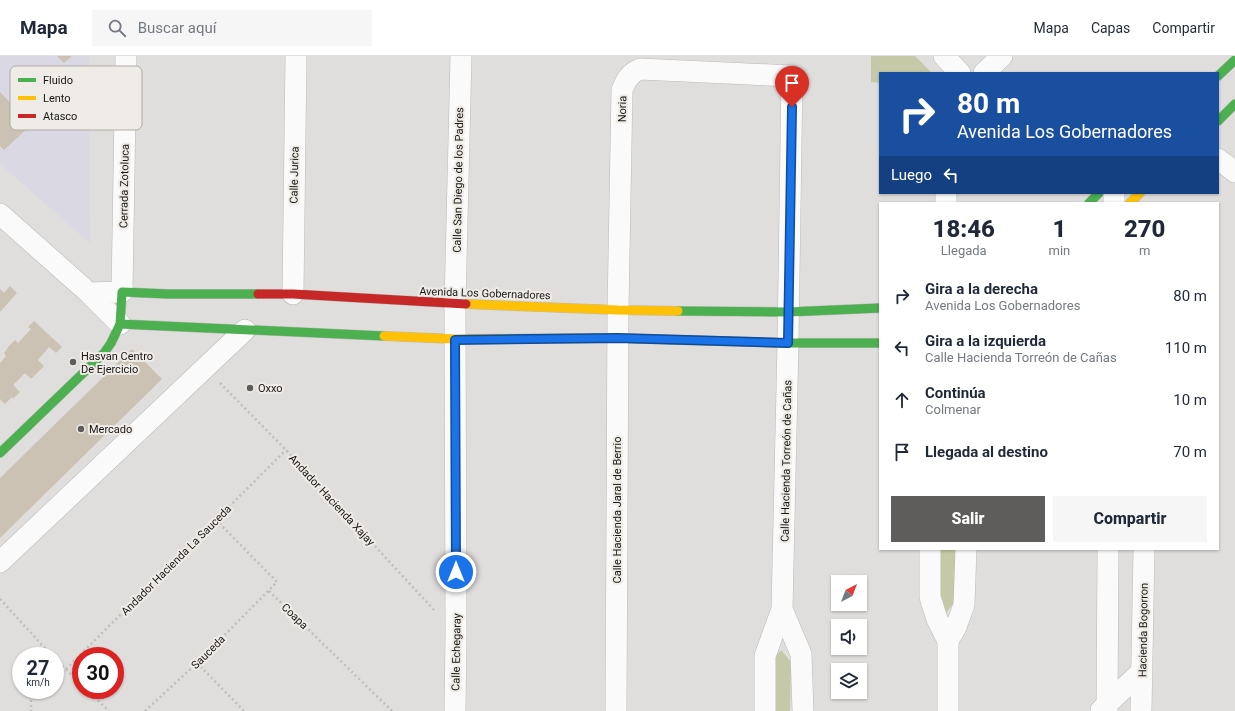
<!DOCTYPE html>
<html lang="es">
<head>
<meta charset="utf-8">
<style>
  body { margin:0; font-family:Roboto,sans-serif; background:#f6f6f7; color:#1f2937; height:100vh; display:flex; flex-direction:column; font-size:15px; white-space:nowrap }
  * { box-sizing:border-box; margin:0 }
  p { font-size:13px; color:#747a83 }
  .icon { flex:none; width:22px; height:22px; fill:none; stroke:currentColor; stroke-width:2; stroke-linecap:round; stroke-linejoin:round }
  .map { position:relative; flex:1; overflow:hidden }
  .drawer { position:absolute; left:879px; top:146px; width:340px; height:348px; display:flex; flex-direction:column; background:#fff; border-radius:0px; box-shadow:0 1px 3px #0004 }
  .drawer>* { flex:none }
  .banner { position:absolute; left:879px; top:16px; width:340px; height:122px; border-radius:0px; box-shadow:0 1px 3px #0004; background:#1a4fa0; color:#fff; overflow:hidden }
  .needle { width:26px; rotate:42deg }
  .tools { position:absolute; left:831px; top:519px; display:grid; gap:8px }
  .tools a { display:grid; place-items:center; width:36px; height:36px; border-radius:0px; background:#fff; box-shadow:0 1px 3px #0004; font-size:20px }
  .speed { position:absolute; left:12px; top:591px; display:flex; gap:8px; font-size:20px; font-weight:700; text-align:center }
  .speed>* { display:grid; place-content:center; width:52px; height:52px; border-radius:50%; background:#fff; box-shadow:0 1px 3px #0004; line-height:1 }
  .speed small { font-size:10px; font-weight:400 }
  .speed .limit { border:6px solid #d22; background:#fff; color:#111 }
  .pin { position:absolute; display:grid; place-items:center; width:34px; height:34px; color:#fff; margin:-41px -17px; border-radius:50% 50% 50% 0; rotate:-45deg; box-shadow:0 0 4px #0007 }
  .pin .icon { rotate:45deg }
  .me { position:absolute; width:44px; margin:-22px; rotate:0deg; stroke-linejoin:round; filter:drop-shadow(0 0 3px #0008) }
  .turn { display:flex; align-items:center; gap:14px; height:84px; padding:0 12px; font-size:18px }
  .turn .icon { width:52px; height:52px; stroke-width:2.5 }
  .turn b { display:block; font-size:28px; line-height:34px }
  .then { display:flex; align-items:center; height:38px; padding:0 12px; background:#0003; gap:8px; font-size:15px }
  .eta { display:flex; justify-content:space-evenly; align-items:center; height:68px; text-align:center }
  .eta b { font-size:24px; font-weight:800; line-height:28px }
  .primary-button { display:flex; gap:8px; margin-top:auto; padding:8px 12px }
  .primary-button a { flex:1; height:46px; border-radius:0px; background:#5e5d5b; color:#fff; font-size:16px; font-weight:800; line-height:46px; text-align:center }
  .primary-button a+a { background:#f6f6f7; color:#1f2937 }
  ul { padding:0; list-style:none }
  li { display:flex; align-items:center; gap:12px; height:52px; padding:0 12px }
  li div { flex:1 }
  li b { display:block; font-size:15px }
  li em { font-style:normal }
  header { display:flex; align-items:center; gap:24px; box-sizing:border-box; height:56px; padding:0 20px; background:#fff; border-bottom:1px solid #e0e1e3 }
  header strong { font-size:19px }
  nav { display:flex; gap:22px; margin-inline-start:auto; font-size:14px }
  .search { width:280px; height:36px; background:#f6f6f7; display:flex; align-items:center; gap:10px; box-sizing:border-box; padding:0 14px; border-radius:0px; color:#747a83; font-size:15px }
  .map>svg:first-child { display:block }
</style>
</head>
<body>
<header>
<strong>Mapa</strong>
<div class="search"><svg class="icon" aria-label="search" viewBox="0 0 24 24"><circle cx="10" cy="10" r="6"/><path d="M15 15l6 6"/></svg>Buscar aquí</div>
<nav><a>Mapa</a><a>Capas</a><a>Compartir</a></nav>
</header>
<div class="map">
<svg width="1235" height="655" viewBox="0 0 1235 655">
  <rect width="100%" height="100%" fill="#e0dedc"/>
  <!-- education -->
  <path fill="#dad8e3" d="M0,0h89l1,187 -90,-79z"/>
  <!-- green -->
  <path fill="#c6c9a7" d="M871,0h44l17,17h-52v10l-9,-1z
    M937,493h19l-2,54 -9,11 -10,-15z
    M781,594l10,12 -1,49h-20l2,-50z"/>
  <!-- building -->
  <path fill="#cbc2b3" d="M57,0h15l-8,7z
    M0,36l31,33 -27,25 -4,-4z
    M10,230l7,7 -17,19v-23l4,4z
    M34,265l28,26 -6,6 -7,-6 -11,13 6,6 -13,13 -6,-6 -12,12 7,7 -7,7 -1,-2 -7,7 -5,-5v-36l6,-7 -2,-3 5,-7 6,-6 3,3 13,-14 -3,-2z
    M132,293l30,30 -162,159v-60z"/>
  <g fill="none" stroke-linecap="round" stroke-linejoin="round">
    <!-- street casing -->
    <g stroke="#bbbab9" stroke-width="22">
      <path id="street" d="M944,0l16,17
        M984,17l18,-17
        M1218,103l17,13
        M946,137v10
        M1114,147v-10
        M0,158l89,79 31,31
        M89,237l33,-1 4,-236
        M293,238l3,-238
        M930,493v48l7,22 11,22v70
        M0,506l245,-232
        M782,553l19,45 2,57
        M948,585l8,-14 8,-22 2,-56
        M1101,654l41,-39
        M455,655l1,-77 -1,-330 6,-248
        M616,655l2,-401 4,-220c4,-10 8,-17 18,-21l152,7 -4,267 -6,266 -17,47v55
        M1107,655l1,-162
        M1141,655l3,-162"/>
    </g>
    <!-- fast casing -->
    <g stroke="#bbbab9" stroke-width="10">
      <path id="fast" d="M1218,20l17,-16
        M1218,65l17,-17
        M1089,147l10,-10
        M678,255l110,1 92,-4
        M120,268l264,12
        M608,282l180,5h92
        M0,397l104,-100 7,-10 9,-19 2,-32 46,2h90"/>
    </g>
    <!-- slow casing -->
    <g stroke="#bbbab9" stroke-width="10">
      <path id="slow" d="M1130,147l10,-10
        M466,248l152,6 60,1
        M384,280l71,3 153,-1"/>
    </g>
    <!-- jam casing -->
    <g stroke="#bbbab9" stroke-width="10">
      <path id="jam" d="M258,238h35l173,10"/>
    </g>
    <!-- path -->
    <path stroke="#bfbebd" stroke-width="2.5" stroke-dasharray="2 3" stroke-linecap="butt" d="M220,327l66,67 148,160
      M269,535l123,120
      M0,543l52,57
      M38,600l6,-8
      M55,603l26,25
      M197,607l47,48
      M66,613l220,-219
      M31,634v21
      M87,634l22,21
      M145,655l52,-48 80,-81 -61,-62"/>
    <!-- street -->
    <use href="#street" stroke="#fafafa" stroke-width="21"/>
    <!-- fast -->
    <use href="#fast" stroke="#4caf50" stroke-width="9"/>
    <!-- slow -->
    <use href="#slow" stroke="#ffc107" stroke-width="9"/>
    <!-- jam -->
    <use href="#jam" stroke="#c62828" stroke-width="9"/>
  </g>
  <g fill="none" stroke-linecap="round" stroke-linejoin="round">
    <!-- route casing -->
    <g stroke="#114b97" stroke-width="10">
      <path id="route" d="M456,516l-1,-232 163,-2 170,5 4,-236"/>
    </g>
    <!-- route -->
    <use href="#route" stroke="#1a73e8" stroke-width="7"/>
  </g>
  <!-- markers -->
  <g fill="#5e5d5b" stroke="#efece7" stroke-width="1.5">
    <circle cx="73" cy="306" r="4"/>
    <circle cx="250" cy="332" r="4"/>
    <circle cx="81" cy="373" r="4"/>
  </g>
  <g text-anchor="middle" stroke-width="4" stroke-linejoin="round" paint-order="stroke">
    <!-- street labels -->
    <g font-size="11" fill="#181716" stroke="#efece7">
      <text transform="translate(622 53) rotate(-89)" y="4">Noria</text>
      <text transform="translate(294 119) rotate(-89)" y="4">Calle Jurica</text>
      <text transform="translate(458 124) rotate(-89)" y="4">Calle San Diego de los Padres</text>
      <text transform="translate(124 130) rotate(-89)" y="4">Cerrada Zotoluca</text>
      <text transform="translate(485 237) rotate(2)" y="4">Avenida Los Gobernadores</text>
      <text transform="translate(786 405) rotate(-89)" y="4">Calle Hacienda Torreón de Cañas</text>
      <text transform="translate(332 444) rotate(47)" y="4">Andador Hacienda Xajay</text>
      <text transform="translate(617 454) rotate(-90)" y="4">Calle Hacienda Jaral de Berrio</text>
      <text transform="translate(176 504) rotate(-45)" y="4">Andador Hacienda La Sauceda</text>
      <text transform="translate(295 560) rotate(44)" y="4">Coapa</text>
      <text transform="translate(1143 574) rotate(-89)" y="4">Hacienda Bogorron</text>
      <text transform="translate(208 596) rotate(-45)" y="4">Sauceda</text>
      <text transform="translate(456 596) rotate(-89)" y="4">Calle Echegaray</text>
    </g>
    <!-- poi labels -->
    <g font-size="11" fill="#181716" stroke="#efece7" text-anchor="start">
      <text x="81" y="304">Hasvan Centro<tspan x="81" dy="13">De Ejercicio</tspan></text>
      <text x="258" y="336">Oxxo</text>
      <text x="89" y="377">Mercado</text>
    </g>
  </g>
  <!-- legend -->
  <rect x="10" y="10" width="132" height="64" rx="6" fill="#efece7" stroke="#aeaca8" stroke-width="1"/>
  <rect x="18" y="22" width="18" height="4" fill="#4caf50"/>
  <rect x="18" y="40" width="18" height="4" fill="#ffc107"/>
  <rect x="18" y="58" width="18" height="4" fill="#c62828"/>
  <g font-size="11" fill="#181716">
    <text x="43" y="28">Fluido</text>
    <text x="43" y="46">Lento</text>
    <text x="43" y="64">Atasco</text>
  </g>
</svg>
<div class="tools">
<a><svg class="needle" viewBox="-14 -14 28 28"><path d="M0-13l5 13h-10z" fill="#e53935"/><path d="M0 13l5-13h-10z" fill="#747a83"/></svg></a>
<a><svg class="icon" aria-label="sound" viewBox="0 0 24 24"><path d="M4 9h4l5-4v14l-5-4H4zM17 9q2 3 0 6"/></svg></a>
<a><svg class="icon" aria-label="layers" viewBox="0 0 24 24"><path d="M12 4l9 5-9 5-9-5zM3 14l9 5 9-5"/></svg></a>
</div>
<div class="speed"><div>27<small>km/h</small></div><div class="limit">30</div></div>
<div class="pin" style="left:792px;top:51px;background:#d93025"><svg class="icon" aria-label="arrive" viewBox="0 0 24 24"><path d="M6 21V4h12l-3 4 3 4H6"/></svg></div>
<svg class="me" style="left:456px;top:516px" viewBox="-20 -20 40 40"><circle r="17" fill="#1a73e8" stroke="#fff" stroke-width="3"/><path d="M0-11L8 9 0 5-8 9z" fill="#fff"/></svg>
<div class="banner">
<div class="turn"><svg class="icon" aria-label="right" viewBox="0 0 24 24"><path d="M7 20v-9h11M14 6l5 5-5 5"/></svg><div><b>80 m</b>Avenida Los Gobernadores</div></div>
<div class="then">Luego<svg class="icon" aria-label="left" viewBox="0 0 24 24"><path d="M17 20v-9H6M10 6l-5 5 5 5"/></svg></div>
</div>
<section class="drawer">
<div class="eta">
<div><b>18:46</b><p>Llegada</p></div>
<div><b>1</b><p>min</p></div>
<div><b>270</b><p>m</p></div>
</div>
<ul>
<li><svg class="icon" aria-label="right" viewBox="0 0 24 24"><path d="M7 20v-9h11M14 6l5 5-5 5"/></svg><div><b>Gira a la derecha</b><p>Avenida Los Gobernadores</p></div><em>80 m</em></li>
<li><svg class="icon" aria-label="left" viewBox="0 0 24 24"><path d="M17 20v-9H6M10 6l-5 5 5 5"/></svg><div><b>Gira a la izquierda</b><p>Calle Hacienda Torreón de Cañas</p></div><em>110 m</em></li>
<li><svg class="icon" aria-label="ahead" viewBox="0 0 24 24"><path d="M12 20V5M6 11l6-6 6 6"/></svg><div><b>Continúa</b><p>Colmenar</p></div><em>10 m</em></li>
<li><svg class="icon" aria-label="arrive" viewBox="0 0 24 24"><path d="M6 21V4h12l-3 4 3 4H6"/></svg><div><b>Llegada al destino</b></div><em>70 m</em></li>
</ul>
<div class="primary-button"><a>Salir</a><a>Compartir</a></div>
</section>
</div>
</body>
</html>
